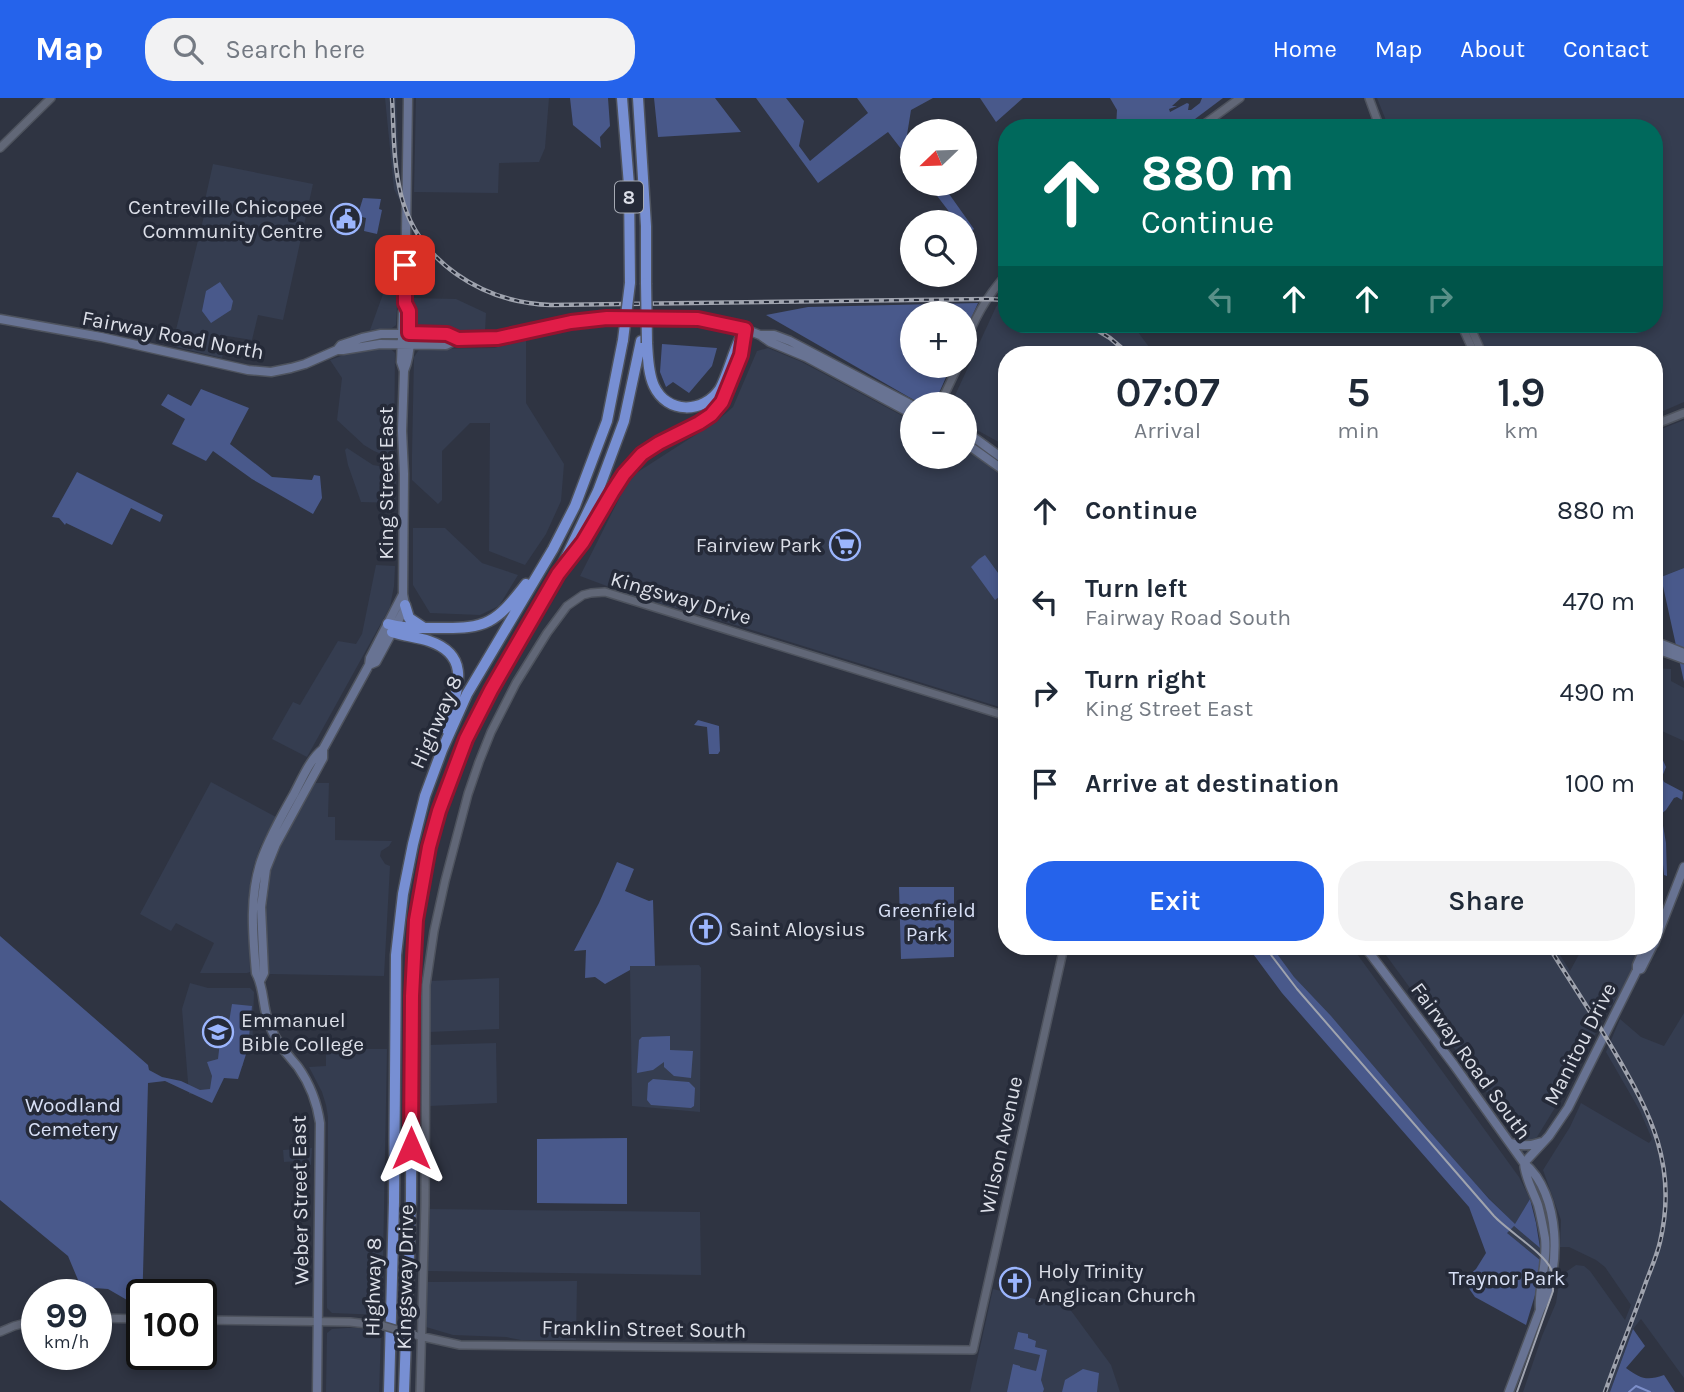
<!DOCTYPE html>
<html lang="en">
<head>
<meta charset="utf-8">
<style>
  body { margin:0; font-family:Karla,sans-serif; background:#f2f2f3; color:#1f2937; height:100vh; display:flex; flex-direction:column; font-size:26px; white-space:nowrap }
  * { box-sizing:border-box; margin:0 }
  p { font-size:23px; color:#747a83 }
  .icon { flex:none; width:38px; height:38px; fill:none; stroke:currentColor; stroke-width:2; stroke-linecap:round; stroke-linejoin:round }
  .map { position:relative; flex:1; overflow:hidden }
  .drawer { position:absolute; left:998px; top:248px; width:665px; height:609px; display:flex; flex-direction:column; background:#fff; border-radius:28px; box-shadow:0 4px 10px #0003 }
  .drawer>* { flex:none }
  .top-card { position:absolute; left:998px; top:21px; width:665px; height:214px; border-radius:28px; box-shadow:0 4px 10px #0003; background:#00695c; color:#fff; overflow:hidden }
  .needle { width:46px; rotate:247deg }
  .tools { position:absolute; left:900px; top:21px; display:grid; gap:14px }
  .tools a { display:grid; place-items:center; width:77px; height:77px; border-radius:50%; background:#fff; box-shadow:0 4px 10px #0003; font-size:35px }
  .speed { position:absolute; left:21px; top:1181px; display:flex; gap:14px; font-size:35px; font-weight:700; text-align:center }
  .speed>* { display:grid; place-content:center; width:91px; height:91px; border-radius:50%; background:#fff; box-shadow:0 4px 10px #0003; line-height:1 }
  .speed small { font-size:18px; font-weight:400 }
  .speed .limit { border:4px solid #111; border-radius:10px; background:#fff; color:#111 }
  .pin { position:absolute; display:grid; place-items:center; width:60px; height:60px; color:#fff; margin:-30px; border-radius:14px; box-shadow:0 4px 10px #0006 }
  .me { position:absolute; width:77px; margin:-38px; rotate:0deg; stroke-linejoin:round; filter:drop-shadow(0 0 5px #0008) }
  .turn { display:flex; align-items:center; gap:24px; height:147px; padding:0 28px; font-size:32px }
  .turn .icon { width:91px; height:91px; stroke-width:2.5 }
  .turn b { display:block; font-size:49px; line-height:60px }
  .lanes { display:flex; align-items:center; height:66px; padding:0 28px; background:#0003; justify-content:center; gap:35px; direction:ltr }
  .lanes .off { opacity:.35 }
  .eta { display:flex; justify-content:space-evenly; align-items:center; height:119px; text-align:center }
  .eta b { font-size:42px; font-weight:600; line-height:49px }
  .cta { display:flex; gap:14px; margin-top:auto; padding:14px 28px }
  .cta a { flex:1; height:80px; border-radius:28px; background:#2563eb; color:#fff; font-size:28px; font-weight:600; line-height:80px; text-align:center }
  .cta a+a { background:#f2f2f3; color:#1f2937 }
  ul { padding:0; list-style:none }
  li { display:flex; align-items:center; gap:21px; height:91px; padding:0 28px }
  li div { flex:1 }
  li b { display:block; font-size:26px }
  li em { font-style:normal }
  header { display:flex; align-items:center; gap:42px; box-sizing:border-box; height:98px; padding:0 35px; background:#2563eb; color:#fff }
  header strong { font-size:33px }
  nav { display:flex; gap:38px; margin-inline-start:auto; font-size:24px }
  .search { width:490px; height:63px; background:#f2f2f3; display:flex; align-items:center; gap:18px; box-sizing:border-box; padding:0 24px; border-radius:28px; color:#747a83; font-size:26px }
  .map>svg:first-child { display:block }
</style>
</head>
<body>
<header>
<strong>Map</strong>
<div class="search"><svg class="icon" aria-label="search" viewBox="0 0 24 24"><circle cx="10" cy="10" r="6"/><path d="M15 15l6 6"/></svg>Search here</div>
<nav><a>Home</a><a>Map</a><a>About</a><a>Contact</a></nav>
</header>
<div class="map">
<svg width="1684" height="1294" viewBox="0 0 1684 1294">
  <rect width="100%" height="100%" fill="#2f3442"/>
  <!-- built -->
  <path fill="#353d50" d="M385,0h11l4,103 -6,-12z
    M416,0h133l-4,50 -6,14 -40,1 -1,30 -84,-1z
    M1377,0h307v304l-30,13v-60h-166l-13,-31h179v-196h-265z
    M213,66l100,20 -30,136 -25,-5 -6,25 -25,-4 -5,22 -50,-12 33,-134 -2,-3z
    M395,163h4l-3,64 -4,3 -22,2z
    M1006,194v32h100l3,1 2,-1h21l23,31h-149v91l-42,-23v-19h-13l45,-97z
    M411,200l45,1 30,14 -1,18 -67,-2 -4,-4 -2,-6z
    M526,242v63l38,61 -3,37 -15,33 -21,31 -36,-14 1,-128h-20l-28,28v49l-4,4 -26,-24v-26l2,-97 4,-6 3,-2 73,-1z
    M376,250h14l5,5 -1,102h-10l-10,-4 -10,-6 -27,-25 5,-42 -12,-18 22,-8z
    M768,250l34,14 110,59v36h52v-7l11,6 31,23v230l-277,-86 -93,-26 -56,-21 50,-99 87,-56 16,-14 24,-56z
    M1684,322v148l-23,9 2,9 -9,1v-155z
    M347,350l26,17 23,4 -1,34 -34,-1 -13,-37 -3,-15z
    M413,430h32l37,35 36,12 -19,31 -19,9 -50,-2 -17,-28z
    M376,467l19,1 -1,20 -4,21 -83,150 -35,-18 21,-37 7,3 38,-64 18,3 6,-10z
    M1654,570l17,1v12l13,7v53l-29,-13z
    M211,684l65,35 -16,30 -8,24 -4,31 2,70 -3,1h-47l14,-30 -38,-20 -5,8 -31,-17z
    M315,685h14l-1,34h7v23l57,1 -3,5 -8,5 -1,5 5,8 5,2 -6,110 -114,-2 -2,-2 -3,-26 1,-34 5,-42 12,-29z
    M1272,849h80l167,230 11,22 -15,26 -38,-39 25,30 38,32 -1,11 -41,-33 -178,-205z
    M1380,849h175l15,24 13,-24h59l-21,44 -18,28 -31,61 -35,57 -9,5 -7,-3z
    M699,867l2,3 -1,144 -68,-6 -2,-140z
    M499,880v51l-70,3 1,-51z
    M190,885l18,5h42l4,4 -2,61 -8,-1 -1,14h-27v27l-27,1 -7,-85z
    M1684,915v365l-43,-59 -8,10 -23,63h-87l19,-56 14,-33 4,-27 16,-11 8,1 6,5 35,49 6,-15 -26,-38 -9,-7 -27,-13h-9l1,-27 -18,-50 27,-43 11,-24 68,40 3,-4 -12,-28 -34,-59 14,-33 21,18 23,9z
    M496,945l1,60 -68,3 -1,-61z
    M326,951h61l-5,266 -50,-2 -5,-5 -1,-79 2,-63v-49l-2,-12 -4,-13 -13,-25 17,-1z
    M312,1050l-1,17h-13v-4l-14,1 -1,-12z
    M428,1111l272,3 1,63 -274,-4z
    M577,1183l-1,59h-55l-15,-3 -53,-2 -27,-8 1,-45z
    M993,1191l46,11 16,-11 56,76 9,27h-150z
    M347,1230h12l22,6 -2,58h-53l1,-59 5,-4z"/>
  <!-- green -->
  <path fill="#49598b" d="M570,0h38l2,28 -10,11 1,11 -28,-23z
    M654,0h61l26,34 -83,5z
    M756,0h30l18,23 -5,25 11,15 58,-48 -11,-15h76l-22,12 -4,25 5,7v21l-24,-31 -70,51z
    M980,0h43l-27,24z
    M1110,0h71l-9,8h5l-8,3 1,3 17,-9 2,1 -1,6h3l9,-7 2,-5h21l-40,30h-67l1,-18z
    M928,86h14l32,45 -7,7 -3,-5v-9h-7z
    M363,100l18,1 -2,10 3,1 -5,24 -13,-3 2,-13 -12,-3 2,-4h3z
    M220,184l13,19 -2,9 -20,13 -9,-12 4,-20z
    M978,205l-14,31v-21h-52v53h39l-16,36 -14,2 -155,-89 42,-8z
    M662,246l55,4 -5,18 -23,27 -16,-11 -7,5 -6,-15z
    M201,291l48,19 -19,36 42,33 40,3 2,-5 6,1 2,22 -9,16 -61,-35 -39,-28 -7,10 -34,-17 13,-25 -24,-14 7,-11 23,12z
    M77,374l86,43 -3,7 -29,-14 -19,37 -46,-22 -1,2 -6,-7 -7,-1z
    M985,457l16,22 5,13 -3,-1 2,3 -1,1 -9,7 -24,-33 8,-8z
    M1684,470v114l-23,-105z
    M698,622l21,6 1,25 -2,3h-9l-2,-27 -13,-2z
    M1656,646l4,2v8l6,13 -4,10 2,5 19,10 -1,8 -5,-3 -3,1 -8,12 -5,4 5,29 1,33 -3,-1 -6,-63z
    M617,764l17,7 -9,22 24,10 4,-1 2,66h-25v4l-25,14 -10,-7 -10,1 1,-28 -12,1 25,-48z
    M899,789h55v70l-53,2z
    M0,838l148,129 1,5 13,7 19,4 19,9 10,-1 2,-13 -5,-14 11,-3 4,-35 7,-2 3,-18 20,2 -4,42 -10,31 -14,-1 -12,25 -47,-22 -17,2 -6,229h-4l-2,-2 -4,3 -5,-13 -19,-11 -27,-2 -13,-31 -68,-56z
    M1248,849h24l22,30 37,39 96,113 62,70 26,25 15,-25 6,24 4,25 -26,-22 -7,7 33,27 -2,25 -12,40 -51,-28 -7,-10 -2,-9 10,-9 10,-16 -17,-46 -187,-214z
    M670,938v14l23,1 -2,27 -17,-2 -10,-9v-5l-11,8 -16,3 2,-33 3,-3z
    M653,981l36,3 6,6 -1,18 -3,2 -40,-3 -4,-5 1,-17z
    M627,1040v66l-90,-1v-64z
    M1633,1231l12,17 -19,22c15,11 21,13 38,7l11,17h-65z
    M1018,1234l10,2v4l8,3 -1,6 12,3 -6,30 3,9 -1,3h-36l6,-28 7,2v1l16,4 4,-16 -26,-6z
    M1083,1271l16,4 -2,19h-35l3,-12z"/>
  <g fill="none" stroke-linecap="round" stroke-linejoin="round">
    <!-- stream -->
    <path stroke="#7d8fca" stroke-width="2" d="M1629,1294l7,-6 14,6"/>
    <!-- tertiary casing -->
    <g stroke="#4e535e" stroke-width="10">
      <path id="tertiary" d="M1369,0l11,30
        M1199,30l41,-30
        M0,50l51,-50
        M1461,226l14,31
        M1469,226l14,31
        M964,250c9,-28 23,-52 42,-73
        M940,306l18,-38
        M1654,327l30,-12
        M96,1220l46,1
        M201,1222l149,2 34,4
        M0,1234l14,-6 23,-6
        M419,1238l41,9 513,5 91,-403
        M420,1294l5,-187 1,-220 8,-54 11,-50 23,-87 11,-32 12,-30 25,-49 31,-50 20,-27 16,-11 8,-2 14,-1 401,124"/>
    </g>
    <!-- secondary casing -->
    <g stroke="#4e535e" stroke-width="11">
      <path id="secondary" d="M0,221l101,18 147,33 23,2 20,-4 14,-4 32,-14 4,-5 21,-7 19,-4h66l11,5h18l33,-2 62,-15 36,-4 91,1 47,10 15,6 10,7 36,15 106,57
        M760,237h14l16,6 122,64
        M337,252h6l37,-6 66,1 12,-6
        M404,273c7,-16 9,-52 1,-68
        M964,334l12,7 30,22
        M964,344l42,30
        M1654,543l30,12
        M1654,550l30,11
        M369,567l7,-3 27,-50 2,-7 -2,-11 1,-120 -2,-43 2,-60 -3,-9 2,-50 2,-9 3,-205
        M1654,830l4,-11 7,-4
        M1654,846l30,-77
        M1365,849l89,118 70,98c37,30 38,108 16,147l-31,82
        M1637,872v-5l8,-18
        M260,883l4,-8 -3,-66 5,-38 10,-25 47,-86v-9l46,-84 1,-7 33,-64
        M1511,1045c11,4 20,3 31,-1
        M1524,1065l25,-27 19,-28 69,-138 4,-1 11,-22
        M1524,1065c1,15 9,28 14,42 3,11 5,22 7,33 3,25 -7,48 -5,72
        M317,1294l3,-269c-3,-21 -10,-39 -22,-56 -11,-13 -22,-25 -28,-41 -8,-17 -5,-37 -14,-53 -3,-37 -7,-76 5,-112 8,-23 21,-46 33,-67 8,-15 16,-35 29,-45"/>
    </g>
    <!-- motorway casing -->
    <g stroke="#4e535e" stroke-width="13">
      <path id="motorway" d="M622,0l7,87 1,98
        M638,0l8,128v57
        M647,245c1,14 1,30 7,43 13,28 49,28 66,3 7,-12 13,-36 20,-50
        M569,462c22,-27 34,-60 55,-86 11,-13 23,-24 37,-32 17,-10 37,-15 52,-29 17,-16 28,-61 32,-84
        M405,507l4,13 15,10
        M388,526c17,5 33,4 50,4 49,1 58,-5 88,-44
        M392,534c12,4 25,5 37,9 47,16 25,54 17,88
        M389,1294l5,-190 2,-247 7,-61 10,-50 12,-48 17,-46 25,-56 86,-145 22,-43 32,-85 16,-81
        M404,1294l7,-193 1,-203 4,-76 13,-73 10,-36 13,-36 28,-65 78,-136 40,-83 26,-70 17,-80"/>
    </g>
    <!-- tertiary -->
    <use href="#tertiary" stroke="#616777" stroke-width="7"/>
    <!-- secondary -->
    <use href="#secondary" stroke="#687393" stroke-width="8"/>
    <!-- motorway -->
    <use href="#motorway" stroke="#778fd3" stroke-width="10"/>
    <!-- tram -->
    <path stroke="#9fa3ae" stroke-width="2" d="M1265,849l32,42 197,227c14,15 50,37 57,53 3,7 2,14 2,22l-36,101"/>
    <!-- rail casing -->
    <g stroke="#9fa3ae" stroke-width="4.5">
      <path id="rail" d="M392,0c2,32 1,65 9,97 17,67 82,108 150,110l436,-6 19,1
        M1087,226l23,14 20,17
        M1549,849c21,34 44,68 65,104 37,63 64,115 46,191 -3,13 -9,27 -14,40 -13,37 -28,73 -41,110"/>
    </g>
    <!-- rail -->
    <use href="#rail" stroke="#252a38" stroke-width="2" stroke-dasharray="5" stroke-linecap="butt"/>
    <!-- tertiary-bridge casing -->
    <g stroke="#4e535e" stroke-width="10" stroke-linecap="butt">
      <path id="tertiary-bridge" d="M384,1228l31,9"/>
    </g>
    <!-- motorway-bridge casing -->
    <g stroke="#4e535e" stroke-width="13" stroke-linecap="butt">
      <path id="motorway-bridge" d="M646,185l1,60
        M623,242l7,-57"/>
    </g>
    <!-- tertiary-bridge -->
    <use href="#tertiary-bridge" stroke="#616777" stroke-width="7"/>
    <!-- motorway-bridge -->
    <use href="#motorway-bridge" stroke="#778fd3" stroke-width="10"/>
  </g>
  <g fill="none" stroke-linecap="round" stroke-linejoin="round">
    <!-- route casing -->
    <g stroke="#92132f" stroke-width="18">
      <path id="route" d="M405,167v38l4,8v22l38,1 11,5 40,-1 73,-16 36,-4 91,1 47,10 -4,26 -19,47 -11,13 -12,8 -40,20 -17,11 -18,20 -11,17 -30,51 -25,32 -67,116 -25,49 -27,72 -10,36 -13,73 -4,76 -1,152"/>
    </g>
    <!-- route -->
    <use href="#route" stroke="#e11d48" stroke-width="12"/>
  </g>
  <!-- icons -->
  <defs>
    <g id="civic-ring" transform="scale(1.575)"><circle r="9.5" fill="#252a38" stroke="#9bb5fd" stroke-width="1.5"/><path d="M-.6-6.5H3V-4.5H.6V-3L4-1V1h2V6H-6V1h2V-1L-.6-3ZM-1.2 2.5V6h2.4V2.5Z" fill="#9bb5fd"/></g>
    <g id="supermarket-ring" transform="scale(1.575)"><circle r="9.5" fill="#252a38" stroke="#9bb5fd" stroke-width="1.5"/><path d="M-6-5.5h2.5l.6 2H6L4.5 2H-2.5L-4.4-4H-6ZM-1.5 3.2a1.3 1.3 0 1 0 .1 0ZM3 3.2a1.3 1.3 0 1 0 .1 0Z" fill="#9bb5fd"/></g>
    <g id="church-ring" transform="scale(1.575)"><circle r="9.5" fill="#252a38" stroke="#9bb5fd" stroke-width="1.5"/><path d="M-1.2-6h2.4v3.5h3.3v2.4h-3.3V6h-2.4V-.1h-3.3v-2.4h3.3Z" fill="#9bb5fd"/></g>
    <g id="university-ring" transform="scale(1.575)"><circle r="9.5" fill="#252a38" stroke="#9bb5fd" stroke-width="1.5"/><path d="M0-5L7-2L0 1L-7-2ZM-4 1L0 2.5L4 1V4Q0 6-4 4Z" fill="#9bb5fd"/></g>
  </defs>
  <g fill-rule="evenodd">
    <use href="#civic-ring" x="346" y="121"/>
    <use href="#supermarket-ring" x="845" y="447"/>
    <use href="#church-ring" x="706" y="831"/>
    <use href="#university-ring" x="218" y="934"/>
    <use href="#church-ring" x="1015" y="1185"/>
  </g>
  <g text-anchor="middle" stroke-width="7" stroke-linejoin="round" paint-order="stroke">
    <!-- shield labels -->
    <rect fill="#252a38" stroke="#a5a9b3" stroke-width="2" x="615" y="83.5" width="28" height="31" rx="5"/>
    <g font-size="19" font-weight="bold" fill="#dcdfe8">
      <text x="629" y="106">8</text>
    </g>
    <!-- poi labels -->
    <g font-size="21" fill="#dcdfe8" stroke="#252a38" text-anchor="start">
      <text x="323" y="116" text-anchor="end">Centreville Chicopee<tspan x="323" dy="24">Community Centre</tspan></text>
      <text x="822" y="454" text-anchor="end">Fairview Park</text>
      <text x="729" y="838">Saint Aloysius</text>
      <text x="241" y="929">Emmanuel<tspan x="241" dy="24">Bible College</tspan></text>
      <text x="1038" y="1180">Holy Trinity<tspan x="1038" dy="24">Anglican Church</tspan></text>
    </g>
    <!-- street labels -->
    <g font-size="21" fill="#dcdfe8" stroke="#252a38">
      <text transform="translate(173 237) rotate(11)" y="7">Fairway Road North</text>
      <text transform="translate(386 385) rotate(-90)" y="7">King Street East</text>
      <text transform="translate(681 500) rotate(16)" y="7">Kingsway Drive</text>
      <text transform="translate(436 624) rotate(-66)" y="7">Highway 8</text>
      <text transform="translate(1580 946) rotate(-63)" y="7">Manitou Drive</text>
      <text transform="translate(1471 963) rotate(54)" y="7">Fairway Road South</text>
      <text transform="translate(1001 1047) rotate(-78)" y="7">Wilson Avenue</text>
      <text transform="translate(300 1102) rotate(-91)" y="7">Weber Street East</text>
      <text transform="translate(405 1179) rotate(-89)" y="7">Kingsway Drive</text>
      <text transform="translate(373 1189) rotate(-89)" y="7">Highway 8</text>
      <text transform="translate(644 1231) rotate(1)" y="7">Franklin Street South</text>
    </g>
    <!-- park labels -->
    <g font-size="21" fill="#d7dff5" stroke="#252a38">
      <text x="927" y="819">Greenfield<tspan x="927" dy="24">Park</tspan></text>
      <text x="73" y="1014">Woodland<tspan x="73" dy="24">Cemetery</tspan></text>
      <text x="1507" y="1187">Traynor Park</text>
    </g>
  </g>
</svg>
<div class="tools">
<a><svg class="needle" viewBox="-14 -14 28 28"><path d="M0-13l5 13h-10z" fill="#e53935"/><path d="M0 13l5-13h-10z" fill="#747a83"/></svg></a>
<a><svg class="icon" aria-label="search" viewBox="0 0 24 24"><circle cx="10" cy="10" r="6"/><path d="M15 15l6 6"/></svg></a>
<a>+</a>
<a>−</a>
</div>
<div class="speed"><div>99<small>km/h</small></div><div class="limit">100</div></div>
<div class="pin" style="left:405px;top:167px;background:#d93025"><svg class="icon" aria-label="arrive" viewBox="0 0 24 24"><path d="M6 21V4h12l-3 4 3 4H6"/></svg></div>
<svg class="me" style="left:411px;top:1050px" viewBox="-20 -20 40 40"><path d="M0-17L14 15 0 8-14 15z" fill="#e11d48" stroke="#fff" stroke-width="4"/></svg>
<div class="top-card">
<div class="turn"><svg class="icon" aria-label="ahead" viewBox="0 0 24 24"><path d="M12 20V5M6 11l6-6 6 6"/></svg><div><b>880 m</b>Continue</div></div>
<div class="lanes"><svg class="icon off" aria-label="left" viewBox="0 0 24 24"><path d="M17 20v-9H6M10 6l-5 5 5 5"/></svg><svg class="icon" aria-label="ahead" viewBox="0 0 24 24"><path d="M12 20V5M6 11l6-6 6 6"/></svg><svg class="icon" aria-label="ahead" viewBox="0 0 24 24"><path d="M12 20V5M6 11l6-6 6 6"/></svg><svg class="icon off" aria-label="right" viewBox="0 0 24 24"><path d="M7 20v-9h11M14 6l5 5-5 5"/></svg></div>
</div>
<section class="drawer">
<div class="eta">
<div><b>07:07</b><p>Arrival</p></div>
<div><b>5</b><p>min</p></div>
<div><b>1.9</b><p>km</p></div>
</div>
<ul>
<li><svg class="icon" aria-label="ahead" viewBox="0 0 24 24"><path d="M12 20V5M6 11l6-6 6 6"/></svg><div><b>Continue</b></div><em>880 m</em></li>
<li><svg class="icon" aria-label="left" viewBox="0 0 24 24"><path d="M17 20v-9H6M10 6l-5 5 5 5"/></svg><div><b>Turn left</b><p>Fairway Road South</p></div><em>470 m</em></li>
<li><svg class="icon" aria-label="right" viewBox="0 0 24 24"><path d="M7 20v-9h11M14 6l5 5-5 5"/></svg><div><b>Turn right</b><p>King Street East</p></div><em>490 m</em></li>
<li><svg class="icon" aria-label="arrive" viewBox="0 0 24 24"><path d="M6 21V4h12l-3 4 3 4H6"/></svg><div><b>Arrive at destination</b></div><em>100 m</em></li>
</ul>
<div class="cta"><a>Exit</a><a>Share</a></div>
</section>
</div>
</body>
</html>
